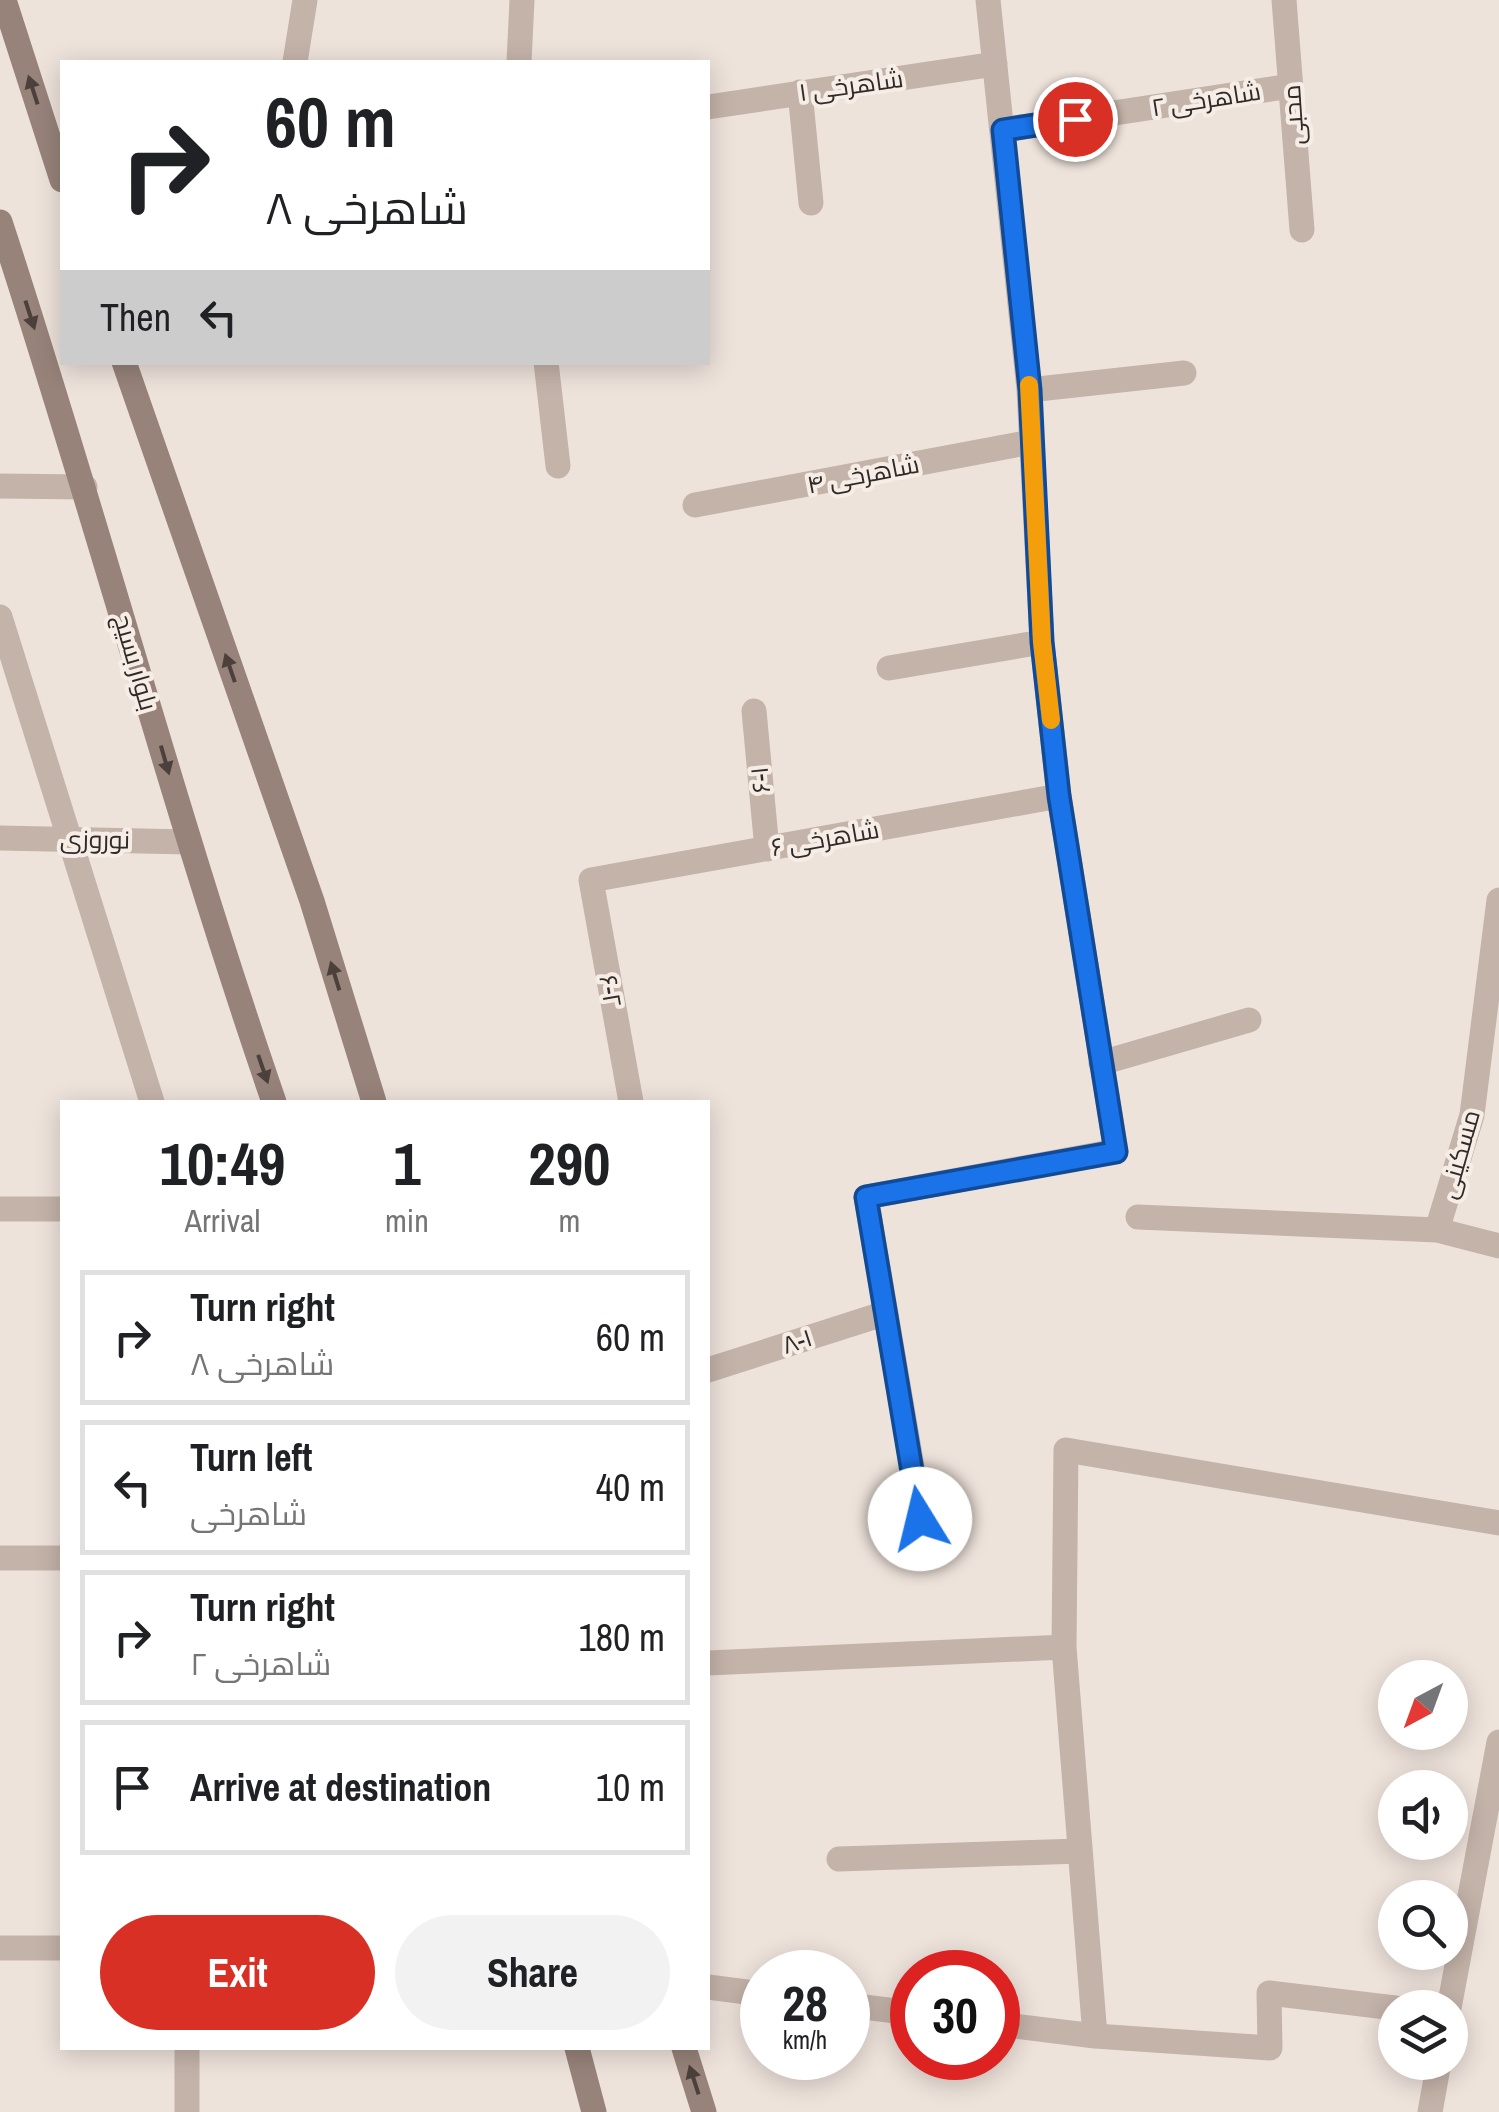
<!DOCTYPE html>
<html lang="en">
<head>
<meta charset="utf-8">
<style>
  body { margin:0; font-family:"Archivo Narrow",Cairo,sans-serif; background:#f2f2f2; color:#202124; height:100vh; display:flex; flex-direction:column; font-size:38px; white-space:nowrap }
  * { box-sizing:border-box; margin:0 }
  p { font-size:32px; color:#757577 }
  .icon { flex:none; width:55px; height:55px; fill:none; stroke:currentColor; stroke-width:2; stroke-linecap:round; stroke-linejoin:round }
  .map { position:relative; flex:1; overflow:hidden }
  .side { position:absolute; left:60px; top:1100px; width:650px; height:950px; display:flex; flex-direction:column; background:#fff; border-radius:0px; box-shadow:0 5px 25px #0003 }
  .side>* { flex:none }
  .banner { position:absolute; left:60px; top:60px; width:650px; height:305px; border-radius:0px; box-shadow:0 5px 25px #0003; background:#fff; color:#202124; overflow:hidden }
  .needle { width:65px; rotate:221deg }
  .fabs { position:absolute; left:1378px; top:1660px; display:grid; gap:20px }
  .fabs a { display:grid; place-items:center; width:90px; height:90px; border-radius:50%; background:#fff; box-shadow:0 5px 25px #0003; font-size:50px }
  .speed { position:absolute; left:740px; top:1950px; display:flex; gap:20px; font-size:50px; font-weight:700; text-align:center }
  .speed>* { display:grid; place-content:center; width:130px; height:130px; border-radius:50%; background:#fff; box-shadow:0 5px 25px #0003; line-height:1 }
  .speed small { font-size:25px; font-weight:400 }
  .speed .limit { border:15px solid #d22; background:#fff; color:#111 }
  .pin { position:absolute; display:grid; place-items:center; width:85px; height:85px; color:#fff; margin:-42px; border:5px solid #fff; border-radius:50%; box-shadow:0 2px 10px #0007 }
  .me { position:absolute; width:110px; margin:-55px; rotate:351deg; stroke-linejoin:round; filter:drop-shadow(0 0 8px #0008) }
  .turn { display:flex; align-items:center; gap:35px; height:210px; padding:0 40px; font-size:45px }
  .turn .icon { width:130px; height:130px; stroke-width:2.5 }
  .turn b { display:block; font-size:70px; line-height:85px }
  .then { display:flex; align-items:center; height:95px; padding:0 40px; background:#0003; gap:20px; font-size:38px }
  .eta { display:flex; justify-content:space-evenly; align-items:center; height:170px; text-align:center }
  .eta b { font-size:60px; font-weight:700; line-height:70px }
  .action { display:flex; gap:20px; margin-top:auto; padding:20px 40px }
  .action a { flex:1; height:115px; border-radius:60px; background:#d93025; color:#fff; font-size:40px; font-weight:700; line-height:115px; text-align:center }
  .action a+a { background:#f2f2f2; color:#202124 }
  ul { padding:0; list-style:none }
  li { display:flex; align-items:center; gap:30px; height:135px; margin:0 20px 15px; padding:0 20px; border:5px solid #e0e0e0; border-radius:0px }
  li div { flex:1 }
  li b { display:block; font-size:38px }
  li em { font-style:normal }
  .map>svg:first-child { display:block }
</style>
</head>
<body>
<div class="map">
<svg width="1499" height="2112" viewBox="0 0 1499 2112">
  <rect width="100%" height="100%" fill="#eee3db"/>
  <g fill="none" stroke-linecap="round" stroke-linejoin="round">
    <!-- minor -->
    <path stroke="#c4b3a9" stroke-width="25" d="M1284,0l18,230
      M295,62l10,-62
      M519,62l3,-62
      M800,92l11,111
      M708,107l287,-43
      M1003,130l288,-44
      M546,362l12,104
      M1029,390l155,-17
      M0,486l85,1
      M695,505l336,-63
      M0,617l152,485
      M889,668l153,-26
      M754,711l13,138
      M0,838l189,4
      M1101,1063l148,-43
      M631,1102l-40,-222 468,-84
      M0,1209h62
      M1138,1217l299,13 62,16
      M1437,1230l35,-115 27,-215
      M708,1370l178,-57
      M921,1519l-55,-322 250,-46 -57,-355 -17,-154 -13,-252 -41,-390
      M0,1558h62
      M708,1663l356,-16
      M839,1859l241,-8
      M0,1948h62
      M708,1987l54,7
      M848,2005l64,8
      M1449,2008l50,-266
      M998,2024l97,12 175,12 -1,-55 126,15
      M1095,2036l-31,-389 2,-197 433,73
      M187,2048v64
      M1430,2112l9,-50"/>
    <!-- secondary -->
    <path stroke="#97837a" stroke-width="25" d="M4,0l58,180
      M0,222c96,292 174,590 274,880
      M124,362l188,539 62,201
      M577,2048l17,64
      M684,2048l20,64"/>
  </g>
  <!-- one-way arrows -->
  <defs><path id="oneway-solid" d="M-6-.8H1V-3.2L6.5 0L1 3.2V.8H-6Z" transform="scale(2.5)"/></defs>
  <g fill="#4b403c">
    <use href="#oneway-solid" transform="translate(33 90) rotate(-108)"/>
    <use href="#oneway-solid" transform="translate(30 315) rotate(72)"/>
    <use href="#oneway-solid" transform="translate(230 668) rotate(-109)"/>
    <use href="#oneway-solid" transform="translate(165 760) rotate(74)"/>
    <use href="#oneway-solid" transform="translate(335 976) rotate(-107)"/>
    <use href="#oneway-solid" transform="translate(263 1069) rotate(71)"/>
    <use href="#oneway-solid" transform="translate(694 2080) rotate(-108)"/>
  </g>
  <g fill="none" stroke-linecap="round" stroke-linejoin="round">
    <!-- route casing -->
    <g stroke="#114b97" stroke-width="25">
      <path id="route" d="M920,1519l-54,-322 250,-45 -57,-356 -17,-154 -12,-252 -27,-260 72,-11"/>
    </g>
    <!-- route -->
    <use href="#route" stroke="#1a73e8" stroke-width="18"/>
    <!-- slow -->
    <path stroke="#f59e0b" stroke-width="18" d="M1029,385l13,257 9,78"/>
  </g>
  <g text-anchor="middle" stroke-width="8" stroke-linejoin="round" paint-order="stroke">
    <!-- street labels -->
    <g font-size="25" fill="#322a27" stroke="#f6eee6">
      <text transform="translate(851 85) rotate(-8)" y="9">شاهرخی ۱</text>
      <text transform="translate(1206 99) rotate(-9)" y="9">شاهرخی ۲</text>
      <text transform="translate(1293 115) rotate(-94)" y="9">محبی</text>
      <text transform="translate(863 474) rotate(-11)" y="9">شاهرخی ۴</text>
      <text transform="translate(136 662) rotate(74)" y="9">بلوار بسیج</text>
      <text transform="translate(760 780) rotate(-96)" y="9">۶-۱</text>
      <text transform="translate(825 838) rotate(-10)" y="9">شاهرخی ۶</text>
      <text transform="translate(95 839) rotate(1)" y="9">نوروزی</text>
      <text transform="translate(611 991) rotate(80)" y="9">۶-۲</text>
      <text transform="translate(1459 1154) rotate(-74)" y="9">مسکینی</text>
      <text transform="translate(797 1341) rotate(-18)" y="9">۸-۱</text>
    </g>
  </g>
</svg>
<div class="fabs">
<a><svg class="needle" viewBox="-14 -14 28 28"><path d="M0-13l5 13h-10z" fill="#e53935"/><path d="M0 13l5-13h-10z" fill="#757577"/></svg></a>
<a><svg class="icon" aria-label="sound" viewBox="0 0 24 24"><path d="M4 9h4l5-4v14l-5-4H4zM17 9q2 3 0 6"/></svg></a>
<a><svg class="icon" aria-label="search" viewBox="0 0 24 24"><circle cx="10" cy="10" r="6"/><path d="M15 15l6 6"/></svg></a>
<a><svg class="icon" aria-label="layers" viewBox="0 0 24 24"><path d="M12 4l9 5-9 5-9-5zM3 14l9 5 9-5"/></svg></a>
</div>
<div class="speed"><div>28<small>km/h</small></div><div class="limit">30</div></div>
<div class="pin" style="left:1075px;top:119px;background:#d93025"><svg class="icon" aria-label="arrive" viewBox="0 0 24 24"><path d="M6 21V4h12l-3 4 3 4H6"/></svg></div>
<svg class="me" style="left:920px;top:1519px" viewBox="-20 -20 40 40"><circle r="19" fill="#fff"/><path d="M0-13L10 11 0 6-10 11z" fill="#1a73e8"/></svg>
<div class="banner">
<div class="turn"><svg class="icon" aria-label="right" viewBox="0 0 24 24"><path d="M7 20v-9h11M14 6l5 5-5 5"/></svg><div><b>60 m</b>شاهرخی ۸</div></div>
<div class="then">Then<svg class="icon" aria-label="left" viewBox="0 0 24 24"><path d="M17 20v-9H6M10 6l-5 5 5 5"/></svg></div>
</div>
<section class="side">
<div class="eta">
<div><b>10:49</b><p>Arrival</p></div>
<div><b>1</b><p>min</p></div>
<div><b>290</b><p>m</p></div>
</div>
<ul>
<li><svg class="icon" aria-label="right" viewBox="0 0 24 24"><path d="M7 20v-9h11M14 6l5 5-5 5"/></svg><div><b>Turn right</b><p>شاهرخی ۸</p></div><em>60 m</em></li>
<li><svg class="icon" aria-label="left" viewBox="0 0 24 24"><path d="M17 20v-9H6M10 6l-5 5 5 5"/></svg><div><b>Turn left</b><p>شاهرخی</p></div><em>40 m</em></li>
<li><svg class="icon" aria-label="right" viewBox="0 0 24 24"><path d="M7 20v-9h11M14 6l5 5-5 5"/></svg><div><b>Turn right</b><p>شاهرخی ۲</p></div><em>180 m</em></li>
<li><svg class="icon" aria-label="arrive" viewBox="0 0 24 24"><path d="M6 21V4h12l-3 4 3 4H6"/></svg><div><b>Arrive at destination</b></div><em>10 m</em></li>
</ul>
<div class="action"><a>Exit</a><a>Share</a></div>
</section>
</div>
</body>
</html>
